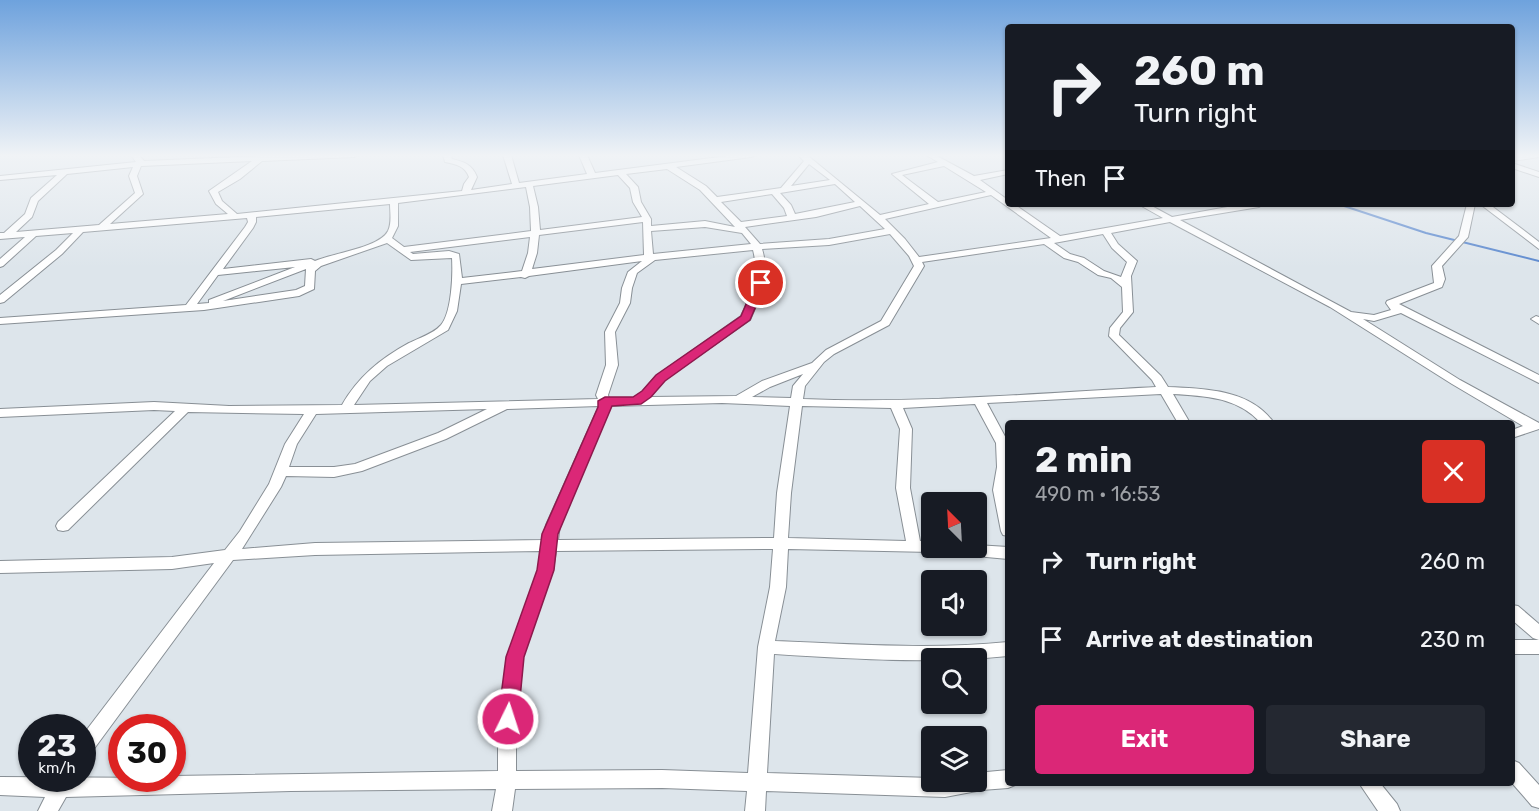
<!DOCTYPE html>
<html lang="en">
<head>
<meta charset="utf-8">
<style>
  body { margin:0; font-family:Rubik,sans-serif; background:#242831; color:#f1f3f6; height:100vh; display:flex; flex-direction:column; font-size:22px; white-space:nowrap }
  * { box-sizing:border-box; margin:0 }
  p { font-size:20px; color:#9ea1a6 }
  .icon { flex:none; width:33px; height:33px; fill:none; stroke:currentColor; stroke-width:2; stroke-linecap:round; stroke-linejoin:round }
  .map { position:relative; flex:1; overflow:hidden }
  .side { position:absolute; left:1005px; top:420px; width:510px; height:366px; display:flex; flex-direction:column; background:#171b24; border-radius:6px; box-shadow:0 2px 4px #0004 }
  .side>* { flex:none }
  .guide { position:absolute; left:1005px; top:24px; width:510px; height:183px; border-radius:6px; box-shadow:0 2px 4px #0004; background:#171b24; color:#f1f3f6; overflow:hidden }
  .needle { width:39px; rotate:336deg }
  .controls { position:absolute; left:921px; top:492px; display:grid; gap:12px }
  .controls a { display:grid; place-items:center; width:66px; height:66px; border-radius:6px; background:#171b24; box-shadow:0 2px 4px #0004; font-size:30px }
  .speed { position:absolute; left:18px; top:714px; display:flex; gap:12px; font-size:30px; font-weight:700; text-align:center }
  .speed>* { display:grid; place-content:center; width:78px; height:78px; border-radius:50%; background:#171b24; box-shadow:0 2px 4px #0004; line-height:1 }
  .speed small { font-size:15px; font-weight:400 }
  .speed .limit { border:9px solid #d22; background:#fff; color:#111 }
  .pin { position:absolute; display:grid; place-items:center; width:51px; height:51px; color:#fff; margin:-26px; border:3px solid #fff; border-radius:50%; box-shadow:0 2px 6px #0007 }
  .me { position:absolute; width:66px; margin:-33px; rotate:4deg; stroke-linejoin:round; filter:drop-shadow(0 0 4px #0008) }
  .turn { display:flex; align-items:center; gap:21px; height:126px; padding:0 30px; font-size:27px }
  .turn .icon { width:78px; height:78px; stroke-width:2.5 }
  .turn b { display:block; font-size:42px; line-height:51px }
  .then { display:flex; align-items:center; height:57px; padding:0 30px; background:#0003; gap:12px; font-size:22px }
  .round { display:grid; place-items:center; flex:none; width:63px; height:63px; border-radius:6px; background:#242831 }
  .overview { display:flex; align-items:center; justify-content:space-between; height:102px; padding:0 30px }
  h1 { font-size:36px; font-weight:700; line-height:45px }
  .action { display:flex; gap:12px; margin-top:auto; padding:12px 30px }
  .action a { flex:1; height:69px; border-radius:6px; background:#db2777; color:#fff; font-size:24px; font-weight:700; line-height:69px; text-align:center }
  .action a+a { background:#242831; color:#f1f3f6 }
  ul { padding:0; list-style:none }
  li { display:flex; align-items:center; gap:18px; height:78px; padding:0 30px }
  li div { flex:1 }
  li b { display:block; font-size:22px }
  li em { font-style:normal }
  .map>svg:first-child { display:block }
</style>
</head>
<body>
<div class="map">
<svg width="1539" height="811" viewBox="0 0 1539 811">
  <rect width="100%" height="100%" fill="#dde5eb"/>
  <g fill="none" stroke-linecap="round" stroke-linejoin="round">
    <!-- stream -->
    <path stroke="#5886cd" stroke-width="2" d="M1338,204l88,29 113,28"/>
    <!-- minor casing -->
    <g stroke="#888f95" stroke-width="2">
      <path id="minor" d="M131,155h8l5,6 117,-5 97,-1 -4,2 -92,4 -22,18 -22,13 4,9 15,13 225,-23 2,-7 5,-7c-4,-11 -13,-13 -24,-15l-2,-7h8l1,4c12,3 20,5 25,18l-6,13 41,-6 -9,-29h8l8,28 68,-9 -8,-19h8l8,18 140,-18h20l-4,2 -75,10 30,19 11,11 64,-9 23,-27 -6,-6h9l73,60 49,-11 -37,-30 46,-12 -12,-7h9l39,21 34,-6v4l-28,6 28,20v4h6l46,32 103,-18 -25,-14h10l24,13 72,-13h19l-4,3 -79,13 171,92 23,3 17,-5 -5,-7 1,-2 47,-18 -2,-17 27,-30 8,-32h8l-7,33 -26,29 3,13 -3,8 -43,17 140,71v8l-138,-70 -27,8 -11,-2 97,61 79,43v6l-27,9v-8l11,-4 -71,-42 -122,-77 -160,-85 -59,11 7,11 19,17 -6,15 2,36 -13,16 -1,7 42,41 7,11c38,2 82,2 106,36h-13c-24,-26 -55,-27 -88,-29l17,29h-12l-17,-29 -174,9 21,39v94l-5,-1 -2,-4 -8,-41 4,-23 -1,-24 -21,-39 -72,4 9,21 -2,59 10,53h12v7h44v-3l32,2v12l-76,-7 -144,-3 -2,38 -11,54c78,3 156,9 233,1v14c-77,8 -155,3 -234,-2l-7,119 165,5v4h44v-9l32,-3v13h8l-1,2 -7,3 -26,2 -37,7 -179,-6 -1,20h-20l2,-20 -85,-3 -147,1 -3,22h-20l4,-22 -205,2 -225,6 -8,14h-20l7,-14 -45,-2v-18l172,1v-2l326,-5v-40l9,-74 32,-87 3,-19 -227,4 -82,5 -145,197 -6,2v-23l132,-173 -42,6 -172,4v-12l172,-4 53,-7 15,-19 29,-47 16,-40 19,-30 -116,-2 -120,118 -5,1 -5,-1 -2,-4 2,-4 117,-111 -21,-1 -154,7v-8l154,-7 75,4 113,-1c16,-28 38,-46 67,-62 10,-5 24,-9 32,-18 11,-13 12,-52 11,-67l-41,2 -24,-17 -66,23 -6,5 -1,18 -15,7 -95,14 -204,14v-6l186,-13 59,-78 3,-5 -1,-4 -164,14 -21,22 -58,48 -4,1v-8l56,-45 17,-17 -37,3 -33,30 -3,1v-8l25,-22 -25,2v-6h4l21,-19 6,-16 26,-23 -57,5v-4l136,-14zM252,161l-43,30 7,13 12,10 -118,10 33,-30 -6,-18 4,-10zM809,164l21,16 -39,6zM944,166l42,26 -48,10 -36,-27zM133,167l-4,9 6,17 -36,32 -83,7 16,-15 6,-16 29,-27zM667,169l33,21 35,37 -30,-6 -54,5v-7l-10,-17 -3,-15 -12,-13zM618,175l12,13 3,14 9,15 -102,13 -2,-23 -5,-21zM835,184l20,18 -60,12 -4,-9 -11,-12zM526,187l4,20 1,24 -127,16 -12,-9 6,-12v-23zM772,194l12,14 3,8 -46,6 -20,-20zM991,195l60,43 -132,19 -14,-18 -20,-20zM390,204c0,8 2,19 -2,27 -9,17 -55,22 -73,30l-4,-2 -88,10 30,-41 3,-6v-5zM860,206l25,23 -56,10 -69,5 -15,-17 71,-10zM643,222l1,33 -112,14 5,-16 2,-18zM705,227l37,6 9,11 -98,10 -2,-23zM890,234l19,22 5,10 -33,55 -55,29 -14,13 -50,18 -26,15 -86,1 14,-17 86,-60 6,-14 13,-11c-4,-16 -2,-30 -7,-46l67,-4zM1103,234l9,14 15,14 -6,15 -17,-6 -20,-13 -14,-4 -16,-11zM530,237l-2,16 -6,18 -60,7 -3,-24 -10,-3 -36,3 -3,-2zM1044,244l20,14 14,4 20,13 13,3 11,9 1,25 -13,16 -1,8 43,44 4,7c-117,6 -235,17 -353,12l2,-13 19,-24 10,-8 55,-29 35,-59 -2,-4zM753,250c4,15 3,29 6,44l-12,9 -6,13 -85,60 -13,15 -10,7h-24l-1,-3 10,-30 -3,-33 15,-29 2,-15 5,-15 18,-13zM642,261l-14,11 -6,16 -2,15 -15,29 1,33 -10,30 2,4 -244,6 16,-24 17,-15 61,-36 9,-19 4,-27 60,-7 4,1 4,-2zM295,267l-86,33v3l-12,1 21,-29zM306,269l-1,17 -9,4 -73,11zM803,374l-10,12 -2,12 -39,-1 18,-10zM722,403l68,3 -13,87 -3,45 -216,2 2,-15 51,-119zM599,406l-53,119 -3,15 -228,3 -73,6 39,-62 5,-11 48,1 28,-6 84,-32 61,-30zM802,406l89,2 9,21 -4,59 10,53 -118,-3 3,-45zM487,409l-49,24 -83,31 -21,3h-45l8,-23 19,-30zM773,549l-3,38 -12,60 -10,126 -86,-3 -146,1v-40l7,-74 30,-87 3,-19z
        M1524,155h15v2l-27,4v-4z
        M1512,163l27,9v5l-27,-9z
        M1480,204h9l50,38v7z
        M1536,316l3,1v7l-8,-5z
        M1512,605l6,1 21,18v16l-6,-2 -21,-18z
        M1512,640h27v14h-27z
        M1512,760l7,3 20,22v23l-7,-2 -20,-23z
        M1359,783h21l17,21 3,7h-22z"/>
    </g>
    <!-- minor -->
    <use href="#minor" fill="#fff" fill-rule="evenodd"/>
  </g>
  <!-- sky -->
  <linearGradient id="sky" x2="0" y2="1"><stop stop-color="#6ea2dd"/><stop offset="0.58" stop-color="#f0f3f6"/><stop offset="1" stop-color="#f0f3f6" stop-opacity="0"/></linearGradient>
  <rect width="1539" height="268" fill="url(#sky)"/>
  <!-- route -->
  <path fill="#db2777" stroke="#8e194d" stroke-width="1.5" d="M761,279l5,4 3,12 -13,11 -6,14 -85,61 -14,16 -10,7 -29,2 -54,128 -4,36 -30,87 -6,62 -3,6 -7,3 -7,-3 -3,-6 8,-62 31,-87 5,-36 56,-127v-6l7,-4h28l9,-6 14,-16 85,-59 6,-14 11,-8 -3,-11z"/>
</svg>
<div class="controls">
<a><svg class="needle" viewBox="-14 -14 28 28"><path d="M0-13l5 13h-10z" fill="#e53935"/><path d="M0 13l5-13h-10z" fill="#9ea1a6"/></svg></a>
<a><svg class="icon" aria-label="sound" viewBox="0 0 24 24"><path d="M4 9h4l5-4v14l-5-4H4zM17 9q2 3 0 6"/></svg></a>
<a><svg class="icon" aria-label="search" viewBox="0 0 24 24"><circle cx="10" cy="10" r="6"/><path d="M15 15l6 6"/></svg></a>
<a><svg class="icon" aria-label="layers" viewBox="0 0 24 24"><path d="M12 4l9 5-9 5-9-5zM3 14l9 5 9-5"/></svg></a>
</div>
<div class="speed"><div>23<small>km/h</small></div><div class="limit">30</div></div>
<div class="pin" style="left:761px;top:283px;background:#d93025"><svg class="icon" aria-label="arrive" viewBox="0 0 24 24"><path d="M6 21V4h12l-3 4 3 4H6"/></svg></div>
<svg class="me" style="left:508px;top:719px" viewBox="-20 -20 40 40"><circle r="17" fill="#db2777" stroke="#fff" stroke-width="3"/><path d="M0-11L8 9 0 5-8 9z" fill="#fff"/></svg>
<div class="guide">
<div class="turn"><svg class="icon" aria-label="right" viewBox="0 0 24 24"><path d="M7 20v-9h11M14 6l5 5-5 5"/></svg><div><b>260 m</b>Turn right</div></div>
<div class="then">Then<svg class="icon" aria-label="arrive" viewBox="0 0 24 24"><path d="M6 21V4h12l-3 4 3 4H6"/></svg></div>
</div>
<section class="side">
<div class="overview"><div><h1>2 min</h1><p>490 m · 16:53</p></div><a class="round" style="background:#d93025;color:#fff"><svg class="icon" aria-label="close" viewBox="0 0 24 24"><path d="M6 6l12 12M18 6L6 18"/></svg></a></div>
<ul>
<li><svg class="icon" aria-label="right" viewBox="0 0 24 24"><path d="M7 20v-9h11M14 6l5 5-5 5"/></svg><div><b>Turn right</b></div><em>260 m</em></li>
<li><svg class="icon" aria-label="arrive" viewBox="0 0 24 24"><path d="M6 21V4h12l-3 4 3 4H6"/></svg><div><b>Arrive at destination</b></div><em>230 m</em></li>
</ul>
<div class="action"><a>Exit</a><a>Share</a></div>
</section>
</div>
</body>
</html>
